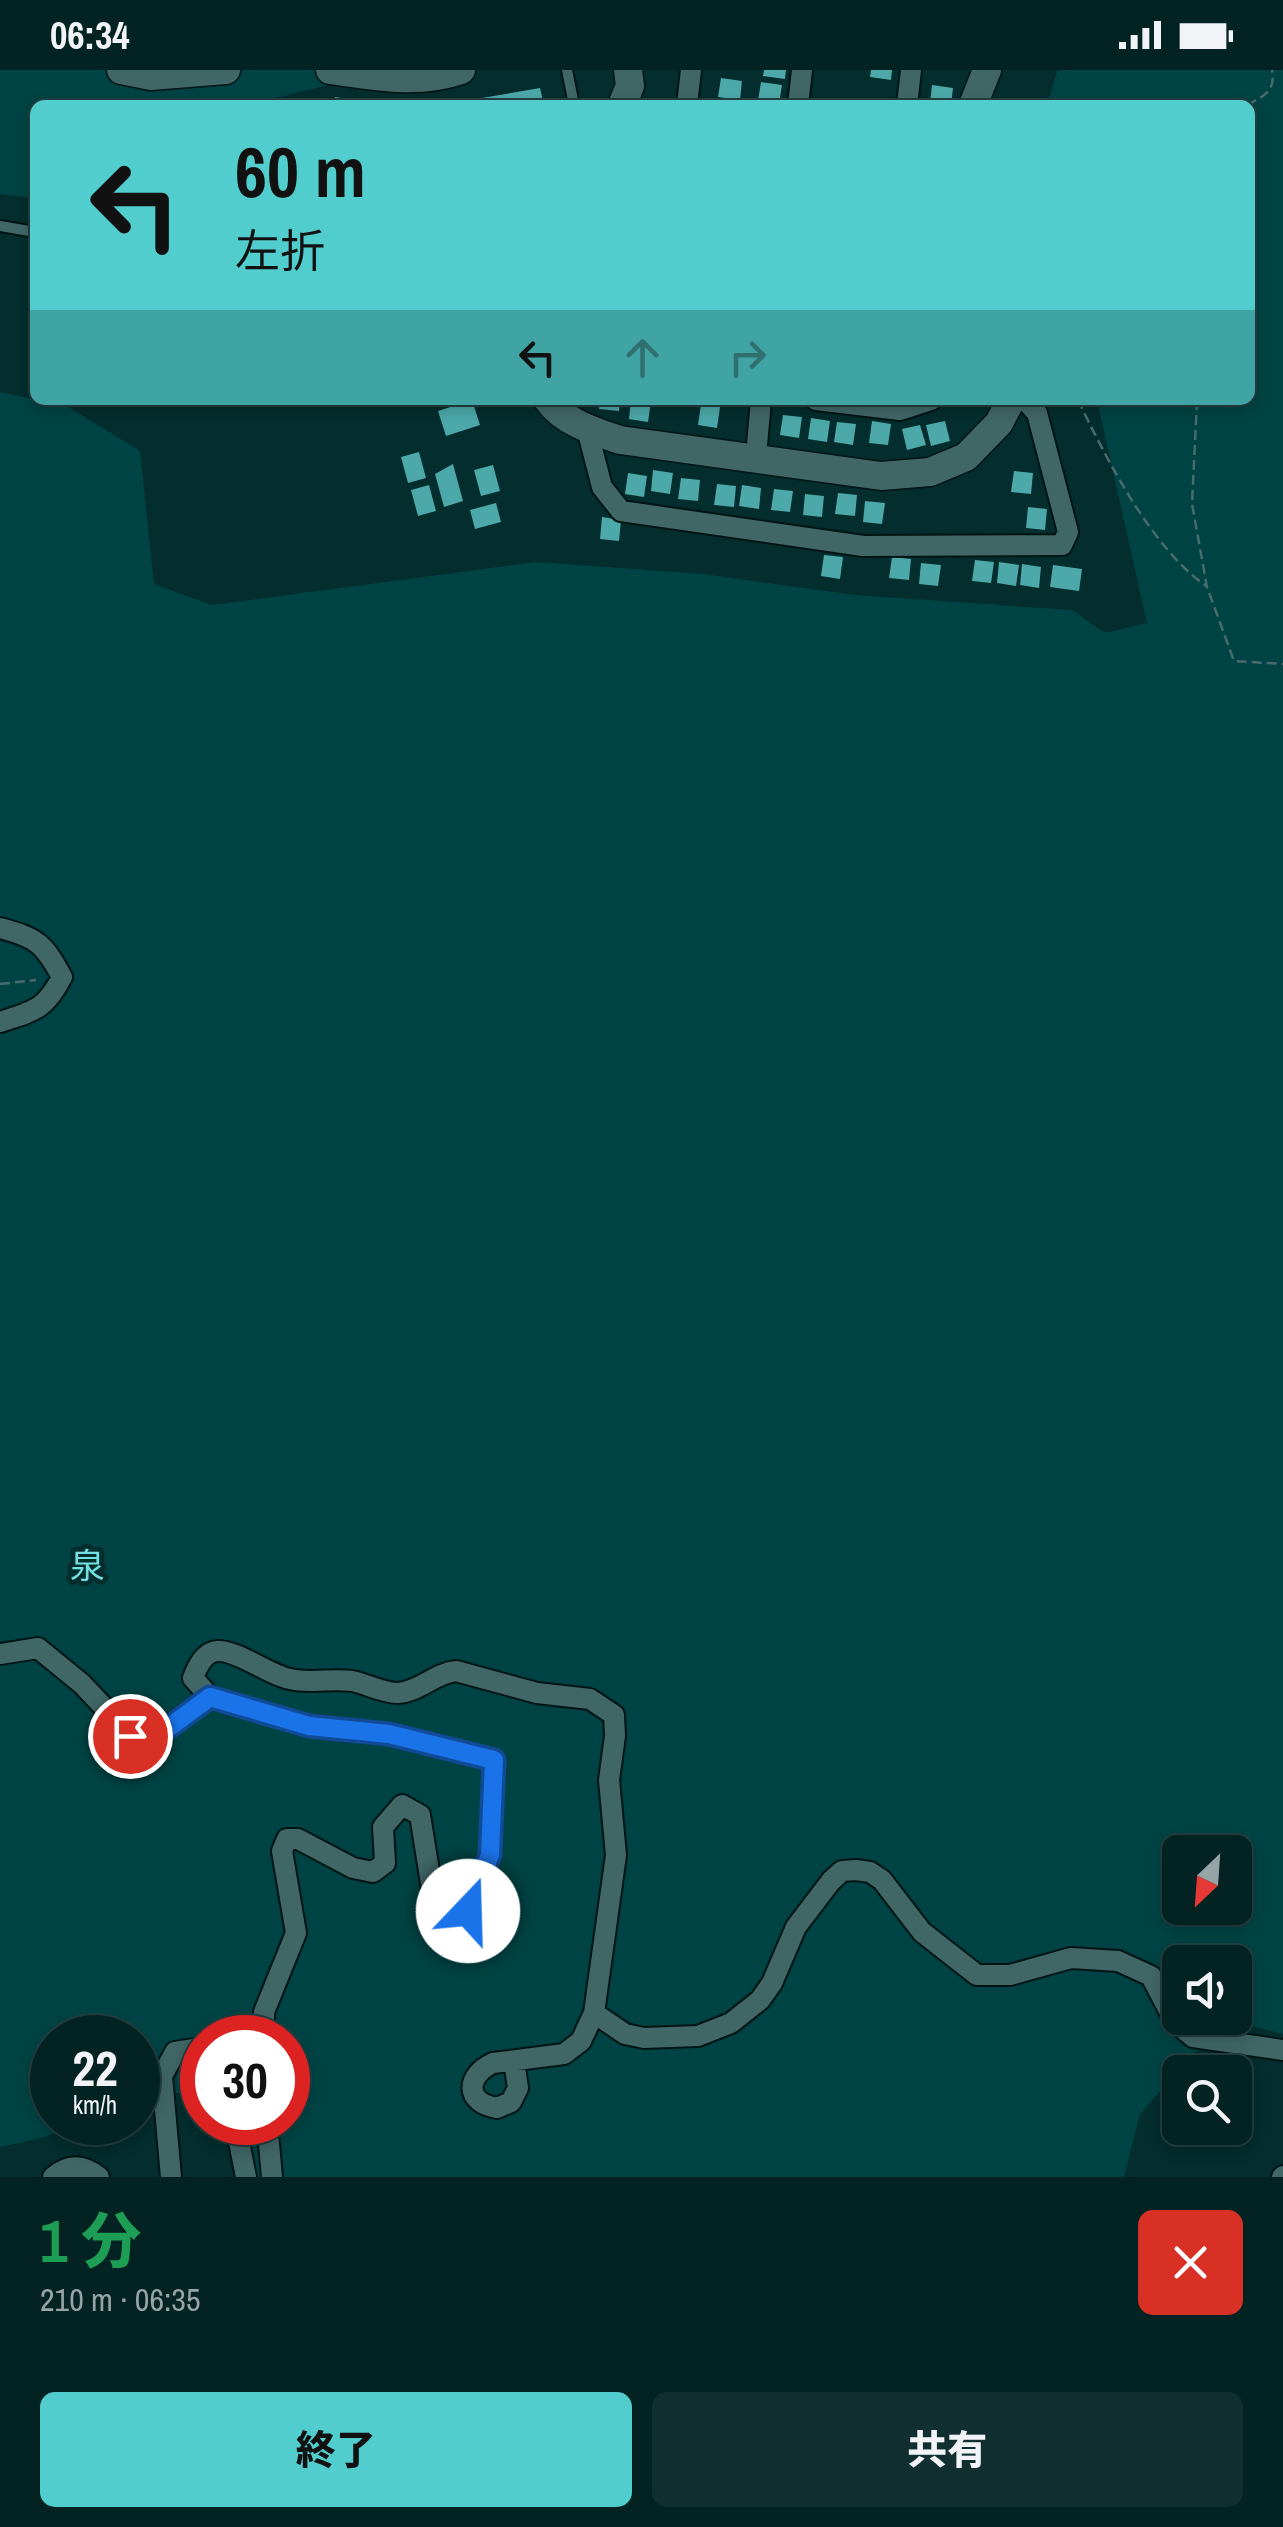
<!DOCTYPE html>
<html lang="ja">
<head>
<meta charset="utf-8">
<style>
  body { margin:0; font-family:"Archivo Narrow","Noto Sans JP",sans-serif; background:#112f2f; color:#f1f3f6; height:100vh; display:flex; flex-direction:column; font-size:38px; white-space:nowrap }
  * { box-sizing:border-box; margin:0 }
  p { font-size:32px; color:#97a4a5 }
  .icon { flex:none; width:55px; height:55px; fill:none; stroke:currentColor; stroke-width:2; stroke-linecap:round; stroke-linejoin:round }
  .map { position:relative; height:2107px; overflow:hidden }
  .side { display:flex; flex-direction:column; background:#032222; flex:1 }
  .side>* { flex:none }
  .guide { position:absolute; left:30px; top:30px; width:1225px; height:305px; border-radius:15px; box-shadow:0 5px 15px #0003,0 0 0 2px #243f40; background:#52cdcd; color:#111; overflow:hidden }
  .needle { width:65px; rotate:205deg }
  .controls { position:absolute; left:1162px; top:1765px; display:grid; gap:20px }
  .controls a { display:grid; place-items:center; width:90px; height:90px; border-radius:15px; background:#032222; box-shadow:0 5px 15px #0003,0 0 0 2px #243f40; font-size:50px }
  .speed { position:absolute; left:30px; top:1945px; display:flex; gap:20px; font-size:50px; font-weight:700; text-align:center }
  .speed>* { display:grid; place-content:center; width:130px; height:130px; border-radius:50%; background:#032222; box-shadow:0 5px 15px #0003,0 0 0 2px #243f40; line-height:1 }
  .speed small { font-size:25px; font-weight:400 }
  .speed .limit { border:15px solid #d22; background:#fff; color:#111 }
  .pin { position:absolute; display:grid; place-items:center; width:85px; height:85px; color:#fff; margin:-42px; border:5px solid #fff; border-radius:50%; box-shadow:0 2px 10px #0007 }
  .me { position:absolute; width:110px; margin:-55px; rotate:21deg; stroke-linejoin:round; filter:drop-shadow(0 0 8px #0008) }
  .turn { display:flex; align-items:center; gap:35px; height:210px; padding:0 40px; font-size:45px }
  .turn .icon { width:130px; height:130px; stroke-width:2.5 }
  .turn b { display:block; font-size:70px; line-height:85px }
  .lanes { display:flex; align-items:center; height:95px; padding:0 40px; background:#0003; justify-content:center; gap:50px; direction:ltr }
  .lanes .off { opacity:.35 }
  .round { display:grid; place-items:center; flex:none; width:105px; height:105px; border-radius:15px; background:#112f2f }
  .overview { display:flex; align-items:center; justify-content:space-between; height:170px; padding:0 40px }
  h1 { font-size:60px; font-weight:800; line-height:75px; color:#1e9e55 }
  .cta { display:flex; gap:20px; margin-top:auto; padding:20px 40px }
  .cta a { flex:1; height:115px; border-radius:15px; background:#52cdcd; color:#111; font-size:40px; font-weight:800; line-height:115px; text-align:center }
  .cta a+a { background:#112f2f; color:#f1f3f6 }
  .status { display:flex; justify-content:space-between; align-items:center; height:70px; padding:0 50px; background:#032222; direction:ltr }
  .status svg { height:28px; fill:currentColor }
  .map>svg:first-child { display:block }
</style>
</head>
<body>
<div class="status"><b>06:34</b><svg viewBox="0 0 49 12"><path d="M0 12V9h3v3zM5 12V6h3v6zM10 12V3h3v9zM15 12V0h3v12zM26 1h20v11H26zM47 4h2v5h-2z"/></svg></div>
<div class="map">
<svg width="1283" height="2107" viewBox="0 0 1283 2107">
  <rect width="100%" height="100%" fill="#042d2d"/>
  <!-- green -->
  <path fill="#004344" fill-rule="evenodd" d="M0,0h389l-142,35h-212v93l-35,-4z
    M1058,0h225v1964l-44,-11 -46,31 -53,60 -16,63h-880l3,-54 41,-1v-84h-86v55h-64v-55h-86v84l20,1 -26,14 -46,10v-1755l68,15 72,44 14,133 58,21 325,-43 166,12 152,21 217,15 33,23 42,-10 -50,-223h153v-295h-203zM1180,1782h55v56h-55zM1180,1892h55v56h-55z"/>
  <!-- building -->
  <path fill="#4ca8a9" d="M764,0h22l-1,9 -22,-3z
    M871,0h21l-1,10 -21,-3z
    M721,8l21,3 -2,19 -22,-3z
    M761,12l21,3 -3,19 -21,-3z
    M932,15l21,3 -2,17 -21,-1z
    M540,18l4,17h-67l-1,-6z
    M335,27l36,6 -1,2h-36z
    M472,330l8,25 -34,11 -8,-25z
    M600,330h20l-1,11 -20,-2z
    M631,330l20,1 -3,21 -19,-3z
    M701,334l19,3 -3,21 -19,-3z
    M783,345l19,2 -3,21 -19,-3z
    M811,348l19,3 -3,21 -19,-3z
    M872,351l19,3 -3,21 -19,-2z
    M945,351l5,20 -19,5 -5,-21z
    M837,352l19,2 -3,21 -19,-3z
    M920,355l6,20 -19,5 -5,-21z
    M419,382l7,26 -18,5 -7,-26z
    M453,394l10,37 -19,6 -9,-33z
    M493,395l7,26 -19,5 -7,-26z
    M653,400l20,3 -3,21 -19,-3z
    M1014,401l19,2 -2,21 -20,-2z
    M628,403l19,3 -3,21 -19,-3z
    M681,408l19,2 -2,21 -20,-2z
    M717,414l19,2 -2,21 -20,-2z
    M429,415l7,26 -18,5 -7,-26z
    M742,415l19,3 -2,21 -20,-3z
    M774,419l19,2 -3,21 -19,-2z
    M838,423l19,2 -2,21 -20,-2z
    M805,424l19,2 -2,21 -19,-2z
    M865,431l20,2 -3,21 -19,-2z
    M496,433l5,19 -26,7 -5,-19z
    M1028,437l19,2 -2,21 -19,-2z
    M602,447l19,3 -2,21 -19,-2z
    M824,485l19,2 -3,22 -19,-3z
    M892,487l19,2 -2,21 -20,-2z
    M975,490l19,2 -3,21 -19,-2z
    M999,492l20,3 -3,21 -19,-3z
    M921,493l20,2 -3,21 -19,-2z
    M1022,494l19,3 -2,21 -19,-3z
    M1053,495l29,4 -3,22 -29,-4z"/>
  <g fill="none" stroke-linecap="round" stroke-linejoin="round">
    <!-- service casing -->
    <g stroke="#001414" stroke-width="14">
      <path id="service" d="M567,0l7,35
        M0,156l35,6"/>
    </g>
    <!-- minor casing -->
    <g stroke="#001414" stroke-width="24">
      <path id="minor" d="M687,35l4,-35
        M798,35l4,-35
        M907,35l4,-35
        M816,330l84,10 31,-10
        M587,359l15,58 19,24 242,35 199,-1 6,-13 -31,-119 -12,-13
        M756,386l5,-56
        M0,858c38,10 44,16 62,49 -17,33 -28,34 -62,45
        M0,1584l38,-6 44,36 49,52 20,3 59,-42
        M594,1943l31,21 19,4 54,-2 33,-13 29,-23 12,-17 24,-56 35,-46 11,-10 14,-1 14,2 12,8 40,52 55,43h33l61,-17 47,3 33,15 24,46 18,15 90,13
        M264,1968v-26l32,-79 -14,-82 5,-12h11l55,29 20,4 12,-9 -2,-36 19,-22 18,10 13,81 19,21 16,-6 22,-56 4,-95 -105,-26 -80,-8 -99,-29 -17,-19c4,-11 11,-26 24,-27 19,-2 52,24 73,28 21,5 42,-1 62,2 15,3 31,12 46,12 21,-1 37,-20 58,-22l81,22 53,6 24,16 1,21 -6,44 7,75 -22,158 -13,28 -17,13 -71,9c-28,13 -28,40 4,45l14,-6 7,-14 -4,-27
        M235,2052l11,55
        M267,2052l5,55
        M53,2107c15,-13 30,-13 46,0
        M171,2107l-9,-101 13,-24 19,-3 8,3
        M1282,2107l1,-1"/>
    </g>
    <!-- secondary casing -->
    <g stroke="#001414" stroke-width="31">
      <path id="secondary" d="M121,0l30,6 75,-6
        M330,0c44,6 88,15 131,0
        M622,35l8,-19 -2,-16
        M973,35l14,-35
        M548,330c15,22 48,32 72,40l261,36 49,-4 36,-15 33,-34 12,-23"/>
    </g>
    <!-- path -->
    <path stroke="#496b6b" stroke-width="2.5" stroke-dasharray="10 5" stroke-linecap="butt" d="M1247,35c17,-9 29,-14 25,-35
      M1078,330c29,60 73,147 128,186
      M1197,330l-5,104 15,83 27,74 49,3
      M0,914l36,-4"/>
    <!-- service -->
    <use href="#service" stroke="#416666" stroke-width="10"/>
    <!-- minor -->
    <use href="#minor" stroke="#416666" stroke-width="20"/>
    <!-- secondary -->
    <use href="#secondary" stroke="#416666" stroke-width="28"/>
  </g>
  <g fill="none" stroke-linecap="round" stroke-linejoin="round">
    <!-- route casing -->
    <g stroke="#114b97" stroke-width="25">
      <path id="route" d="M130,1666l22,4 58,-43 99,29 80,8 105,26 -4,95 -22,56"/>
    </g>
    <!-- route -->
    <use href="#route" stroke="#1a73e8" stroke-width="18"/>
  </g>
  <g text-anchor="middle" stroke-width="10" stroke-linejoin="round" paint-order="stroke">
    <!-- quarter labels -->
    <g font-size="35" fill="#73dfe0" stroke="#042d2d">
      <text x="87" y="1508">泉</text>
    </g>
  </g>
</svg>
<div class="controls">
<a><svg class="needle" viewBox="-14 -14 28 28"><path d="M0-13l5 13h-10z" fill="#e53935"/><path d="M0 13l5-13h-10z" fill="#97a4a5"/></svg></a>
<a><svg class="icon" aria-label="sound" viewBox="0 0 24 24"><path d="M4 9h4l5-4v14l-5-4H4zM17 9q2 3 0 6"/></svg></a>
<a><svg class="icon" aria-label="search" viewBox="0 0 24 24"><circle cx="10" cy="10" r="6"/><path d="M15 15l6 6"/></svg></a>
</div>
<div class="speed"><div>22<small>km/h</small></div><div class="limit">30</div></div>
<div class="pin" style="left:130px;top:1666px;background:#d93025"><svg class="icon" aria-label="arrive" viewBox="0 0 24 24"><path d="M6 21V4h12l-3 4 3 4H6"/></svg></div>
<svg class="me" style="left:468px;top:1841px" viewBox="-20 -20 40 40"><circle r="19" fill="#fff"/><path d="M0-13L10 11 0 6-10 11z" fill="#1a73e8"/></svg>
<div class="guide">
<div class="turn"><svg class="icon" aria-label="left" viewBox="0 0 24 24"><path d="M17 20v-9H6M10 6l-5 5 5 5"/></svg><div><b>60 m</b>左折</div></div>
<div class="lanes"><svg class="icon" aria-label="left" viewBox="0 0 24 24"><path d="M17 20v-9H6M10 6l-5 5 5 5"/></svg><svg class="icon off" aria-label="ahead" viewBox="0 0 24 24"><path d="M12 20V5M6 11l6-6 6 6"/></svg><svg class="icon off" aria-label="right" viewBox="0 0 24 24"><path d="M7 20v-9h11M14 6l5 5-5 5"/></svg></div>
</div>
</div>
<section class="side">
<div class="overview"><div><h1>1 分</h1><p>210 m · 06:35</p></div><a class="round" style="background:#d93025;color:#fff"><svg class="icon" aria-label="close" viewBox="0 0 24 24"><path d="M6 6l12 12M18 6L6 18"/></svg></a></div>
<div class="cta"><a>終了</a><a>共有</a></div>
</section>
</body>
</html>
